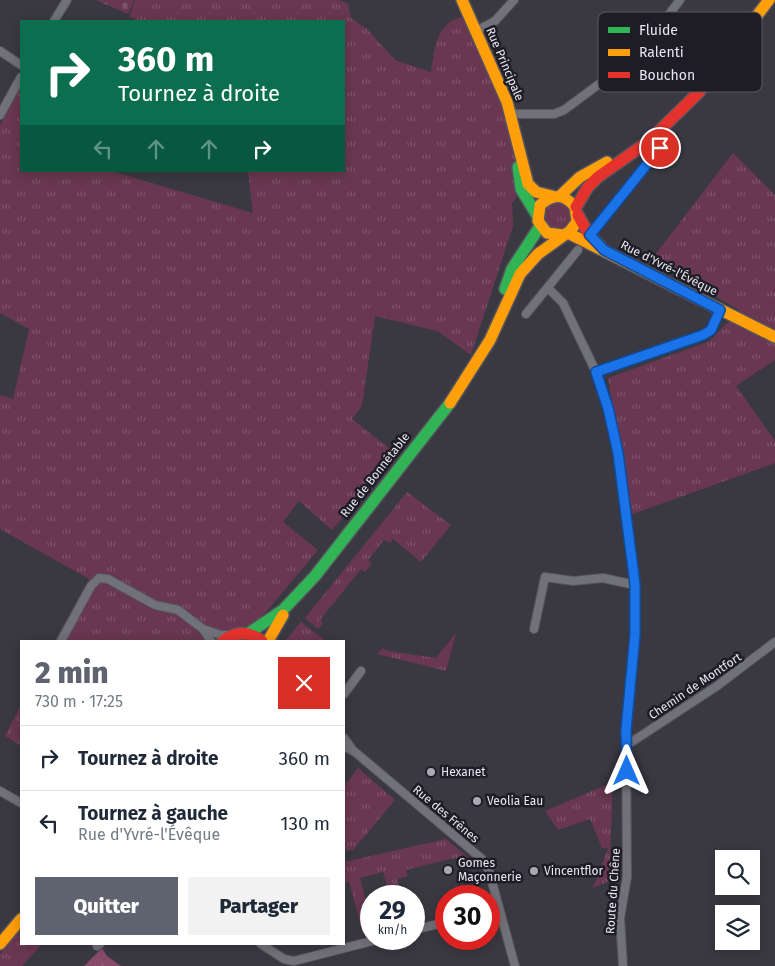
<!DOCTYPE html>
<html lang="fr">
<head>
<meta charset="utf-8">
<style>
  body { margin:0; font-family:"Fira Sans",sans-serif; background:#f2f2f3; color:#1f2937; height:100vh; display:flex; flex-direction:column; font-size:19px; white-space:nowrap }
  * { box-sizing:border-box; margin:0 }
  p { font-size:16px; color:#747a83 }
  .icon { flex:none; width:28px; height:28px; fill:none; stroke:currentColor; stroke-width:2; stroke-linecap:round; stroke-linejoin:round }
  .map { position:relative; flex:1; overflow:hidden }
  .panel { position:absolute; left:20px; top:640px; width:325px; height:305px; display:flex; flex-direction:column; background:#fff; border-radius:0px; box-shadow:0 2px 12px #0003 }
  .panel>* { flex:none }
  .top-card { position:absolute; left:20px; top:20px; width:325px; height:152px; border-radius:0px; box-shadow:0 2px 12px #0003; background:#0b6e4f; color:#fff; overflow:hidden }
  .buttons { position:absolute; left:715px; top:850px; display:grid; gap:10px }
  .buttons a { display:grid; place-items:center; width:45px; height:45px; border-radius:0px; background:#fff; box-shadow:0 2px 12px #0003; font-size:25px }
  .speed { position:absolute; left:360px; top:885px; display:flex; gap:10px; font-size:25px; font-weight:700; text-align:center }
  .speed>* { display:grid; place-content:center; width:65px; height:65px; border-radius:50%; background:#fff; box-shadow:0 2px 12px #0003; line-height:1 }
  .speed small { font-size:12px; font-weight:400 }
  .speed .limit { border:8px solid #d22; background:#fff; color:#111 }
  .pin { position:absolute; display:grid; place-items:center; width:42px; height:42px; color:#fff; margin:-21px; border:2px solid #fff; border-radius:50%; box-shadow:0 1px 5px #0007 }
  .me { position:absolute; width:55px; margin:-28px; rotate:0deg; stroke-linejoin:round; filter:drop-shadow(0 0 4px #0008) }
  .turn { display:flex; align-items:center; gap:18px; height:105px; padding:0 15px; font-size:22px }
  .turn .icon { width:65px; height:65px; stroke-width:2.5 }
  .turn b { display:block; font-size:35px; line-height:42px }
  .lanes { display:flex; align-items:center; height:48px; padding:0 15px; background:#0003; justify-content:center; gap:25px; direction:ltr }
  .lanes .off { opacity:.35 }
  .round { display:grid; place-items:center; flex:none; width:52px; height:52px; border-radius:0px; background:#f2f2f3 }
  .head { display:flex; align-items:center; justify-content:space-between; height:85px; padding:0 15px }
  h1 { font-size:30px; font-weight:800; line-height:38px; color:#5e636f }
  .button { display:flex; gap:10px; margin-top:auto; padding:10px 15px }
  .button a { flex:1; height:58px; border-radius:0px; background:#5e636f; color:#fff; font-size:20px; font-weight:800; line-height:58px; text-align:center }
  .button a+a { background:#f2f2f3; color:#1f2937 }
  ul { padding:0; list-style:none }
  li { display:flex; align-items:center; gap:15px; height:65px; padding:0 15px; border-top:1px solid #e0e1e3 }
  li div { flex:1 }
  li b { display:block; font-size:19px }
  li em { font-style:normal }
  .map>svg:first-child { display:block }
</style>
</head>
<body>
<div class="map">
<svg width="775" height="966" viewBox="0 0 775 966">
  <defs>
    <pattern id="grass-tufts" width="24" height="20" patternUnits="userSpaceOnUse" patternTransform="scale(1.25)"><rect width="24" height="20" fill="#693751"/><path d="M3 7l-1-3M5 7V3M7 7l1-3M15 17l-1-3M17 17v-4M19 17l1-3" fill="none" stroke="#7e546a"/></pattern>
    <pattern id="forest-firs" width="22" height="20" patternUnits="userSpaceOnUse" patternTransform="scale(1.25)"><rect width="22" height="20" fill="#874b69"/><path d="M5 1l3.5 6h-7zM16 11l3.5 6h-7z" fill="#98657f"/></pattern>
    <pattern id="cemetery-stones" width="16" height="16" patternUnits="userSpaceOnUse" patternTransform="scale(1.25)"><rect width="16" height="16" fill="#693751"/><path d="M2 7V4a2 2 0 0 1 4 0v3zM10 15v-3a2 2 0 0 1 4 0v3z" fill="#7e546a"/></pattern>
  </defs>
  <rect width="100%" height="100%" fill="#3a3841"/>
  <!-- grass -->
  <path fill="url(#grass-tufts)" d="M135,0h204l9,4 3,14 16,11 28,31 36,12c3,-17 3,-37 19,-50 5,-4 15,-6 22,-9l58,166 -18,24 1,23 -42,129 -34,-24 -62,-15 -13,90 -10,13 44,35 -64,76 -33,-29 -16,21 35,28 -63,75 -22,3 -17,13h-161l34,-62 -89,-50v-134l13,4 16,-70 -29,-16v-188l21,-37v83h90l142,42 -5,-42h96v-150h-204l-11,-4z
    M733,153l42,42v165l-39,26 39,55v22l-145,52 -22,-137 102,-37 29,-31 -87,-51z
    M549,201h17l8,15 -8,14 -20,-1 -4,-20z
    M407,492l44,33 -30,37 -28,-23 -3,4 -6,-3 -16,20 4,3 -7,9 -4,-3 -41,51 3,3 -5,6 -13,-11z
    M301,622l25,19h-41z
    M456,633l-10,38 -69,-17 6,-6 5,3 48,7z
    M21,705v41l-16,-10z
    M358,768l37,32 -42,50 -9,1v-65z
    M613,782l-4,99 -16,7 15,-40h-6l-12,-29 -32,11 -13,-19z
    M446,839l24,20 -15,-1 -49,12 2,6 -11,3 5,17h-12l-7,-24 -23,6 8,31 -5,10 4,14 -4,1 -14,-52 -5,1v-21z
    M21,929v15h21l-20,22h-22v-12z"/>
  <!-- forest -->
  <path fill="url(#forest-firs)" d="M102,948l5,8 14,10h-37z"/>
  <!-- cemetery -->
  <path fill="url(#cemetery-stones)" d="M96,0h38l-6,14z"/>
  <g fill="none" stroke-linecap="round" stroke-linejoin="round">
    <!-- street casing -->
    <g stroke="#56545c" stroke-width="10">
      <path id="street" d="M54,21l13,-21
        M476,31l19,-10 19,-21
        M0,51l21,14
        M511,114h43l10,-4 73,-54 43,-56
        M0,115l21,-38
        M589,235l82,-100
        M548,288l15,15 33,69 12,36 10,45 17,132v50l-9,95 1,147 -7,41 3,48
        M526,314l52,-64
        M596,372l107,-37 8,-5 9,-20
        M203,629l8,12
        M534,629l11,-52 28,4 30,-3 32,7
        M61,641l30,-55 8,-8 9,1 47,26 23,5 25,19 18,6h9
        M344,694l17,-23
        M344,738l8,11
        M627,745l90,-59 58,-44
        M344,746l11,6 127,107 7,12 26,95
        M0,791l21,12
        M414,930l32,-8
        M261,944l23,15 10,2 86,-22
        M97,946l3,-2"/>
    </g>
    <!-- fast casing -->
    <g stroke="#56545c" stroke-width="14">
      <path id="fast" d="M518,167l3,22 16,26
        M505,289l7,-20 28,-43
        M249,633l34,-23 32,-34 135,-173"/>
    </g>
    <!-- slow casing -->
    <g stroke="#56545c" stroke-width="14">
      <path id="slow" d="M462,0l45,102 21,82 8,8 16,4
        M729,52l40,-52
        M560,196l20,-19 27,-15
        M568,233l207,104
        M450,403l40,-63 30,-66 18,-20 32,-23 7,-9 -2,-15c-11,-14 -22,-13 -35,-2l-2,16 9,12 16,2
        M268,641l15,-26
        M0,944l21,-25"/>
    </g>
    <!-- jam casing -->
    <g stroke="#56545c" stroke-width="14">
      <path id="jam" d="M576,207l12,-20 10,-10 51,-36 50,-49 30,-40
        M578,215l11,20 12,12
        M223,641c13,-10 26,-10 39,0"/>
    </g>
    <!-- street -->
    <use href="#street" stroke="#717178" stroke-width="8"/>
    <!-- fast -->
    <use href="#fast" stroke="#30b455" stroke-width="11"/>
    <!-- slow -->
    <use href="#slow" stroke="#ff9f0a" stroke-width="11"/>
    <!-- jam -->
    <use href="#jam" stroke="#e5322d" stroke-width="11"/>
  </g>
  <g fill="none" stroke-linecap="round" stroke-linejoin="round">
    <!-- route casing -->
    <g stroke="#114b97" stroke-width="12">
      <path id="route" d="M627,771l-1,-41 9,-95v-51l-17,-131 -10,-45 -12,-36 107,-37 8,-5 9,-20 -116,-60 -14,-15 70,-87"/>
    </g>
    <!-- route -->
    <use href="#route" stroke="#1a73e8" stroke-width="9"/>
  </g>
  <!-- markers -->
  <g fill="#aaa9b3" stroke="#1e1d25" stroke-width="2">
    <circle cx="431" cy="772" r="5"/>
    <circle cx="477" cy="801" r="5"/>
    <circle cx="448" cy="870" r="5"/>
    <circle cx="534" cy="871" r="5"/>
  </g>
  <g text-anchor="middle" stroke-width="5" stroke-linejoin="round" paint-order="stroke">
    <!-- street labels -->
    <g font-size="12" fill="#e7e6f1" stroke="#1e1d25">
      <text transform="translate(505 64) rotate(67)" y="4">Rue Principale</text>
      <text transform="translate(669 268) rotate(27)" y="4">Rue d'Yvré-l'Évêque</text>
      <text transform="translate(375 475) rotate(-52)" y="4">Rue de Bonnétable</text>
      <text transform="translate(695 686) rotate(-34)" y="4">Chemin de Montfort</text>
      <text transform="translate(446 814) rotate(40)" y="4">Rue des Frênes</text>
      <text transform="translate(613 891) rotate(-86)" y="4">Route du Chêne</text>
    </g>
    <!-- poi labels -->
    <g font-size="12" fill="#e7e6f1" stroke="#1e1d25" text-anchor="start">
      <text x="441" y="776">Hexanet</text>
      <text x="487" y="805">Veolia Eau</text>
      <text x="458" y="867">Gomes<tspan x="458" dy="14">Maçonnerie</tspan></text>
      <text x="544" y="875">Vincentflor</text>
    </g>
  </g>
  <!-- legend -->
  <rect x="598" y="12" width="164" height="80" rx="8" fill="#1e1d25" stroke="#5a5962" stroke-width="1"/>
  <rect x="608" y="27" width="22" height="6" fill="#30b455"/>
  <rect x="608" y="49" width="22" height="7" fill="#ff9f0a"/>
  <rect x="608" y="72" width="22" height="6" fill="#e5322d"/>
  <g font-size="14" fill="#e7e6f1">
    <text x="639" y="35">Fluide</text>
    <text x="639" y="57">Ralenti</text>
    <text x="639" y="80">Bouchon</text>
  </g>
</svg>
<div class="buttons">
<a><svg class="icon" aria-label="search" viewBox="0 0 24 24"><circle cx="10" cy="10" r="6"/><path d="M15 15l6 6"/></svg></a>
<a><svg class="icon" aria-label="layers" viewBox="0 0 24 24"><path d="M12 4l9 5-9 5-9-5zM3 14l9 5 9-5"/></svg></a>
</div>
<div class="speed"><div>29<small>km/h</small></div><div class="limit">30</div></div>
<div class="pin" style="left:660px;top:148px;background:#d93025"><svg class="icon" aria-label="arrive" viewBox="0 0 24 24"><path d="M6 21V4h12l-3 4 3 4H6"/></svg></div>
<svg class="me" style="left:627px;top:771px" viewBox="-20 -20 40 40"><path d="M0-17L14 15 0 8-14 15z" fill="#1a73e8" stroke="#fff" stroke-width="4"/></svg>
<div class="top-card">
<div class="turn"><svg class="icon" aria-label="right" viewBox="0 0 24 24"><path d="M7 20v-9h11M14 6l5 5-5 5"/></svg><div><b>360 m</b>Tournez à droite</div></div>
<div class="lanes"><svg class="icon off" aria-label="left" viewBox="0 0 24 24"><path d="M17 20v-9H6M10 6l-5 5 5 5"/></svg><svg class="icon off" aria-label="ahead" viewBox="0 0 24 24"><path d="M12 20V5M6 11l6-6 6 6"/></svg><svg class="icon off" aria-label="ahead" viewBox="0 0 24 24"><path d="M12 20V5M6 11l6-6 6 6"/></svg><svg class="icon" aria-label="right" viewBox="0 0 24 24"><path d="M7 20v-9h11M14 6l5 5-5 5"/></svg></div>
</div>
<section class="panel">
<div class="head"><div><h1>2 min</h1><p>730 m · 17:25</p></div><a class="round" style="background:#d93025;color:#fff"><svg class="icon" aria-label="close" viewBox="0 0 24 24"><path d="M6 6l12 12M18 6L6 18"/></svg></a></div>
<ul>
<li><svg class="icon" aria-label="right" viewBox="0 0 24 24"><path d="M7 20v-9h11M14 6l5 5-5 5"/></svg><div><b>Tournez à droite</b></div><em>360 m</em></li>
<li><svg class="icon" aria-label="left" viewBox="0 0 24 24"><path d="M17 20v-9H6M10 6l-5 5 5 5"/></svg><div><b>Tournez à gauche</b><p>Rue d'Yvré-l'Évêque</p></div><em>130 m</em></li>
</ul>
<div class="button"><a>Quitter</a><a>Partager</a></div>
</section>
</div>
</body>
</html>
